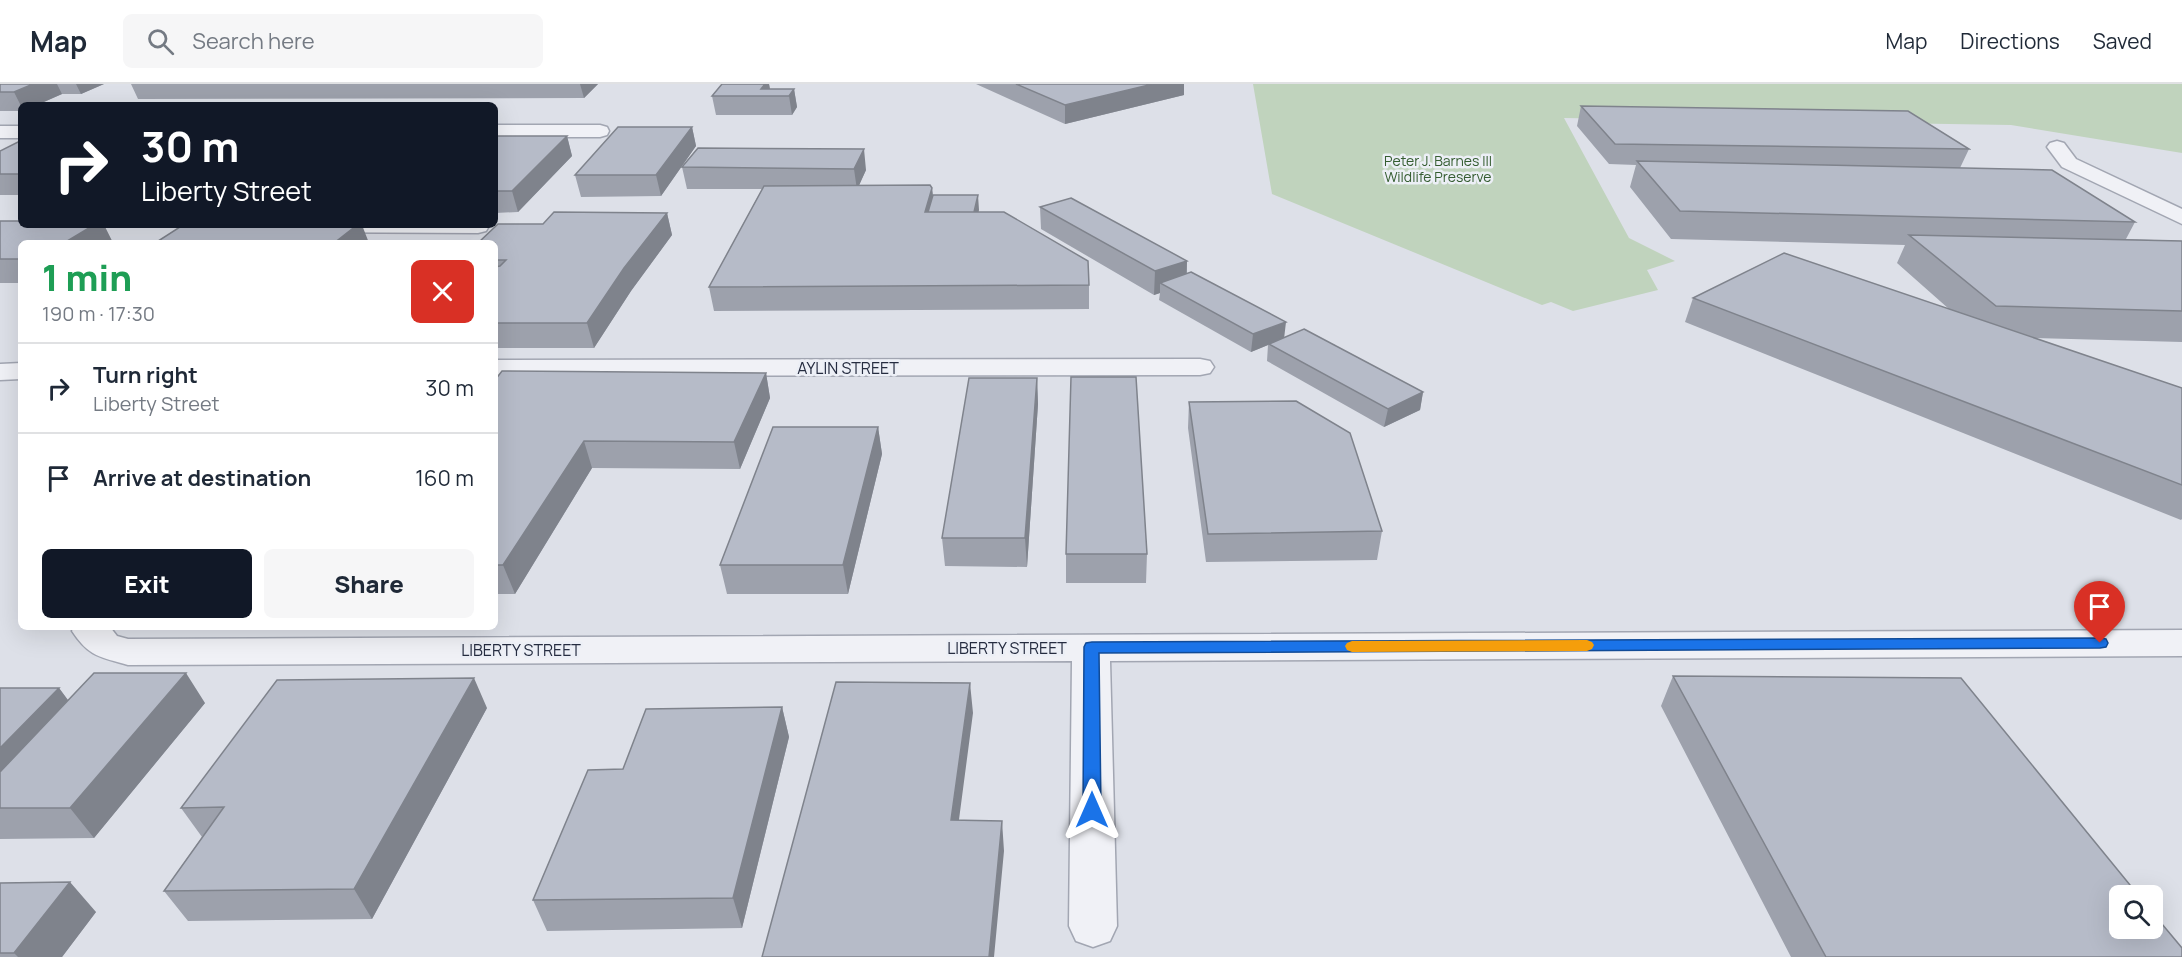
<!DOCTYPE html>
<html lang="en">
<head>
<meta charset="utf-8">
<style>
  body { margin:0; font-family:Manrope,sans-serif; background:#f6f6f7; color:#1f2937; height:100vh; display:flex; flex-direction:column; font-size:22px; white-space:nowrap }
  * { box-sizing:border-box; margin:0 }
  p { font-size:20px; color:#747a83 }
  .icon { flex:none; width:33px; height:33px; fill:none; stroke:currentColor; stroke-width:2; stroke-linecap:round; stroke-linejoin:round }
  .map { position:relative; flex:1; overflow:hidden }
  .details { position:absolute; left:18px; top:156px; width:480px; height:390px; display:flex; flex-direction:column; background:#fff; border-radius:9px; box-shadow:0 6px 24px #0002 }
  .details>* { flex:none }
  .banner { position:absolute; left:18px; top:18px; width:480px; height:126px; border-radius:9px; box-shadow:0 6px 24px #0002; background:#111827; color:#fff; overflow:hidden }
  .tools { position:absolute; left:2109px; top:801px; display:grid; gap:12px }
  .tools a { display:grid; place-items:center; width:54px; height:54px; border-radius:9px; background:#fff; box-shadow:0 6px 24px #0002; font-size:30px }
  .pin { position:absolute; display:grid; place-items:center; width:51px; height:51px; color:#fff; margin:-62px -26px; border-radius:50% 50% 50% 0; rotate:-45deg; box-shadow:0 0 6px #0007 }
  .pin .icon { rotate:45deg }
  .me { position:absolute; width:66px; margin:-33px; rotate:0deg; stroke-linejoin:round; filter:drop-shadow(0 0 4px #0008) }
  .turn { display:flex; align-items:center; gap:21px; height:126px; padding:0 24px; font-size:27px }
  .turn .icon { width:78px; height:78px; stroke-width:2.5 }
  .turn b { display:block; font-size:42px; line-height:51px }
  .round { display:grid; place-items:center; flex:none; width:63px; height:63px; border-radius:9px; background:#f6f6f7 }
  .headline { display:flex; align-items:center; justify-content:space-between; height:102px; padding:0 24px }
  h1 { font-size:36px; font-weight:800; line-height:45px; color:#1e9e55 }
  .cta { display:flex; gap:12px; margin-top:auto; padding:12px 24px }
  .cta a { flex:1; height:69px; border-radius:9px; background:#111827; color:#fff; font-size:24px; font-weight:800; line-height:69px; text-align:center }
  .cta a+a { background:#f6f6f7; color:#1f2937 }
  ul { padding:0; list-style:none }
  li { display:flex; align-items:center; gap:18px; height:90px; padding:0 24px; border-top:2px solid #e0e1e3 }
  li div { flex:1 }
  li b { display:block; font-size:22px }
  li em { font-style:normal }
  header { display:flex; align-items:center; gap:36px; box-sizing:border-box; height:84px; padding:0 30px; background:#fff; border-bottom:2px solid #e0e1e3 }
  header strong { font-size:28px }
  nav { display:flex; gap:33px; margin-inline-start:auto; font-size:21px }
  .search { width:420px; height:54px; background:#f6f6f7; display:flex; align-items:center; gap:15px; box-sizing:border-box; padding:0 21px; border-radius:9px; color:#747a83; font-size:22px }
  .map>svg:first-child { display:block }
</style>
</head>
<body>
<header>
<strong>Map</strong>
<div class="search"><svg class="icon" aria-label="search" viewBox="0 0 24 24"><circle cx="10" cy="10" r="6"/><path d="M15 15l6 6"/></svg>Search here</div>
<nav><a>Map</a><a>Directions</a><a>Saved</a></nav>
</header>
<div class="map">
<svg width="2182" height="873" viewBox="0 0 2182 873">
  <rect width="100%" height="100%" fill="#dde0e8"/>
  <!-- green -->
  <path fill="#c0d3bd" d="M1253,0h929v69l-171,-28 -447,-7 65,120 46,23 -28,9 11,20 -85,21 -22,-9 -9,3 -270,-111z"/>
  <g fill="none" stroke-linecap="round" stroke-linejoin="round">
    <!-- minor casing -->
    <g stroke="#a2a6b2" stroke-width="3">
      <path id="minor" d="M495,41h105l7,2 2,4 -2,4 -7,2h-105z
        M0,42h21v12h-21z
        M2057,57l7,2 12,16 106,50v15l-120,-57 -15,-20 3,-4z
        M275,141h213l1,1 -3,5 -8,2 -192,-1 -8,-2z
        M1200,275l10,2 4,6 -4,6 -10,2 -705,1v-16z
        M21,279v16l-21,1v-16z
        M74,543h36l7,9 11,3 2054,-9v26l-1072,5 7,265 -7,15 -17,6 -17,-6 -7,-15 3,-265 -944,4c-28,-8 -39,-8 -56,-34z"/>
    </g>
    <!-- minor -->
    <use href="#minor" fill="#f0f1f6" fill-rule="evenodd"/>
  </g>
  <!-- wall -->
  <path fill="#9da1ac" d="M0,0h104l-23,10h-19l-25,11h-16v6h-21z
    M131,0h467l-14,14 -446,1z
    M722,0h47l1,5h24l3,18 -5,8h-76l-4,-19z
    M976,0h208v11l-119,29z
    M1581,22l388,43 -9,19 175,54 -9,17 56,2v101l-148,-4 148,50v131l-1,1 -496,-198 8,-24 256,11 -52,-46 8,-18 -234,-6 -41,-52 6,-22 -27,-1 -32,-38z
    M692,43l4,19 -35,50 -80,1 -6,-22z
    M495,52h72l5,20 -54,56 -23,1z
    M21,58v56l-2,-3h-19v-44z
    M698,64l168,22 -7,15 73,3 1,7h45v17l111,73v24l-375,2 -5,-24 53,-98h-75l-5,-22z
    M1040,123l147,54v13l97,63 139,55 -3,18 -36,17 -117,-66 1,-16 -17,7 -92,-52 1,-7 -6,2 -113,-66z
    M667,129l5,22 -41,56 -37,57h-99v-105l48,-19z
    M0,137l104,4 9,18h-92v40h-21z
    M766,289l4,25 -30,71 -148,-1 -77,126h-20v-214z
    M1037,294l1,26 -11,163 -82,-1 -3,-28z
    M1189,318l193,129 -5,29 -171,2 -18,-134z
    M878,343l4,27 -34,140h-121l-7,-29z
    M1066,470h81l-1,29h-80z
    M1673,592l509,281h-391l-130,-251z
    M0,604h59l9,12 137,3 -111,135 -94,1z
    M782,623l7,30 -47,191 -195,3 -14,-31 90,-131z
    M487,624l-115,211 -184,2 -24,-30 38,-54 -21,-29z
    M0,799l96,29 -34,45h-62z"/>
  <!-- shaded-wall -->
  <path fill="#7f838c" d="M33,0h24l5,10 -25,11h-16v1l-7,-14z
    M76,0h28l-23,10z
    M580,0h18l-14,14z
    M765,0h4l2,12 -10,-7z
    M1153,0h31v11l-119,29v-19z
    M794,5l3,18 -5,8 -3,-19z
    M692,43l4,19 -35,50 -5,-21z
    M567,52l5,20 -54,56 -6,-21z
    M864,65l2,21 -9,20 -3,-21z
    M932,104l2,22 -3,9 -6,-7z
    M978,111l1,15 -5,25 -1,-16z
    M667,129l5,22 -41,56 -37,57 -7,-25 37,-55z
    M94,141h10l9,18h-49z
    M357,141h5l7,18h-35z
    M1187,177l-1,23 -26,-1v10l-6,2 1,-24z
    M1286,238l-2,17 -15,5 -1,1 -17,7 2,-18z
    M766,289l4,25 -30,71 -6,-27z
    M1037,294l1,26 -11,163 -2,-29z
    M1423,308l-3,18 -36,17 4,-18z
    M878,343l4,27 -34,140 -5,-29z
    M584,357l8,27 -77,126 -12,-29z
    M186,589l19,30 -111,135 -24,-30z
    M474,594l13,30 -115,211 -18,-30z
    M970,599l3,30 -18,137 -4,-30z
    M59,604l22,30 -81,87v-57z
    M782,623l7,30 -47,191 -9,-30z
    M1002,737l2,30 -10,106h-5z
    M70,798l26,30 -34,45h-44l-4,-4z"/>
  <!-- building -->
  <path fill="#b6bbc8" stroke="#7f838c" stroke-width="1.5" d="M0,0h33l-19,8h-14z
    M722,0h43l-4,5h33l-5,7h-77z
    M1016,0h137l-88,21z
    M1581,22l327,5 61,38 -354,-5z
    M618,43h74l-36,48h-81z
    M495,52h72l-55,55h-17z
    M18,58h3v32h-21v-23z
    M698,64l166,1 -10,20 -172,-2z
    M1637,77l415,9 83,52 -455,-11z
    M930,101l2,3 -7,24h79l84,49 1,24 -380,2 55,-101z
    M933,111h45l-4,17h-46z
    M1071,114l116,63 -32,10 -115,-64z
    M554,128l113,1 -43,55 -37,55h-92v-56l5,-1 6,-6h-11v-17h-17l20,-19h45z
    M0,137h21v4h73l-30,18h-43v16h-21z
    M183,141h174l-23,18h-179z
    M1909,151l273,6v70l-186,-5z
    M1784,169l398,135v97l-489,-187z
    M1191,188l95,50 -33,12 -93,-51z
    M1304,245l119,63 -35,17 -119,-65z
    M502,287l264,2 -32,69 -150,-1 -81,124h-8v-185z
    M1071,293h65l11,177h-81z
    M969,294h68l-12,160h-83z
    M1296,317l54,32 32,98 -174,3 -19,-132z
    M773,343h105l-35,138h-123z
    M94,589h92l-116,135h-70v-36z
    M1673,592l288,2 178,218h-19v32h32v-16l30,36v9h-356z
    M474,594l-120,211 -190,2 60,-84 -43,1 96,-128z
    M836,598l134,1 -19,137 51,1 -13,136h-227z
    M0,604h59l-59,60z
    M782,623l-49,191 -200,2 55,-130 35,-1 23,-60z
    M70,798l-56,71h-14v-70z"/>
  <!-- route -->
  <path fill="#1a73e8" stroke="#114b97" stroke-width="1.5" d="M2100,554l6,1 2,4 -2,4 -6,1 -1001,5 2,157 -2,5 -7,2 -6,-2 -3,-5 1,-163 2,-4 6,-1z"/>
  <!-- slow -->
  <path fill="#f59e0b" d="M1587,556l5,2 2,3 -2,4 -5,2 -235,1 -5,-2 -2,-4 2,-3 5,-2z"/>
  <g text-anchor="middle" stroke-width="5" stroke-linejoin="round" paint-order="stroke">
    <!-- far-park labels -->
    <g font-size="14" fill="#355d31" stroke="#eceff6">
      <text x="1438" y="82">Peter J. Barnes III<tspan x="1438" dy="16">Wildlife Preserve</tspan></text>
    </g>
    <!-- street labels -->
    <g font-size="16" fill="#252c40" stroke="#eceff6">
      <text x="848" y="290">AYLIN STREET</text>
      <text x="1007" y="570">LIBERTY STREET</text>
      <text x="521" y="572">LIBERTY STREET</text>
    </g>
  </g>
</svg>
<div class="tools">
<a><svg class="icon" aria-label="search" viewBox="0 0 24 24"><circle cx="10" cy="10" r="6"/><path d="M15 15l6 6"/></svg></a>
</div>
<div class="pin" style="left:2100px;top:559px;background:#d93025"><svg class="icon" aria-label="arrive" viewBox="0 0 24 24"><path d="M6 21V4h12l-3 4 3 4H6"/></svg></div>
<svg class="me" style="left:1092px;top:726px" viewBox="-20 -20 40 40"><path d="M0-17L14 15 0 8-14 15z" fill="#1a73e8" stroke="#fff" stroke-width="4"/></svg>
<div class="banner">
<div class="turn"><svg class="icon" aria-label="right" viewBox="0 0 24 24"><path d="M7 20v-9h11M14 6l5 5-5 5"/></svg><div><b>30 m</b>Liberty Street</div></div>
</div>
<section class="details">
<div class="headline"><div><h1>1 min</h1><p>190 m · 17:30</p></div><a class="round" style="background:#d93025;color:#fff"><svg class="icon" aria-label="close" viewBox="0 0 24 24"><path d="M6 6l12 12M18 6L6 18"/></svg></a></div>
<ul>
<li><svg class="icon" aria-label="right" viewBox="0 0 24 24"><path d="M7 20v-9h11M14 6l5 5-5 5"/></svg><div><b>Turn right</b><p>Liberty Street</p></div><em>30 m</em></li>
<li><svg class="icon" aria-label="arrive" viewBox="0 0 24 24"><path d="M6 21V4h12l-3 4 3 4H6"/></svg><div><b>Arrive at destination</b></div><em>160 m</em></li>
</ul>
<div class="cta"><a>Exit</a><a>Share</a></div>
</section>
</div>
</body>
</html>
